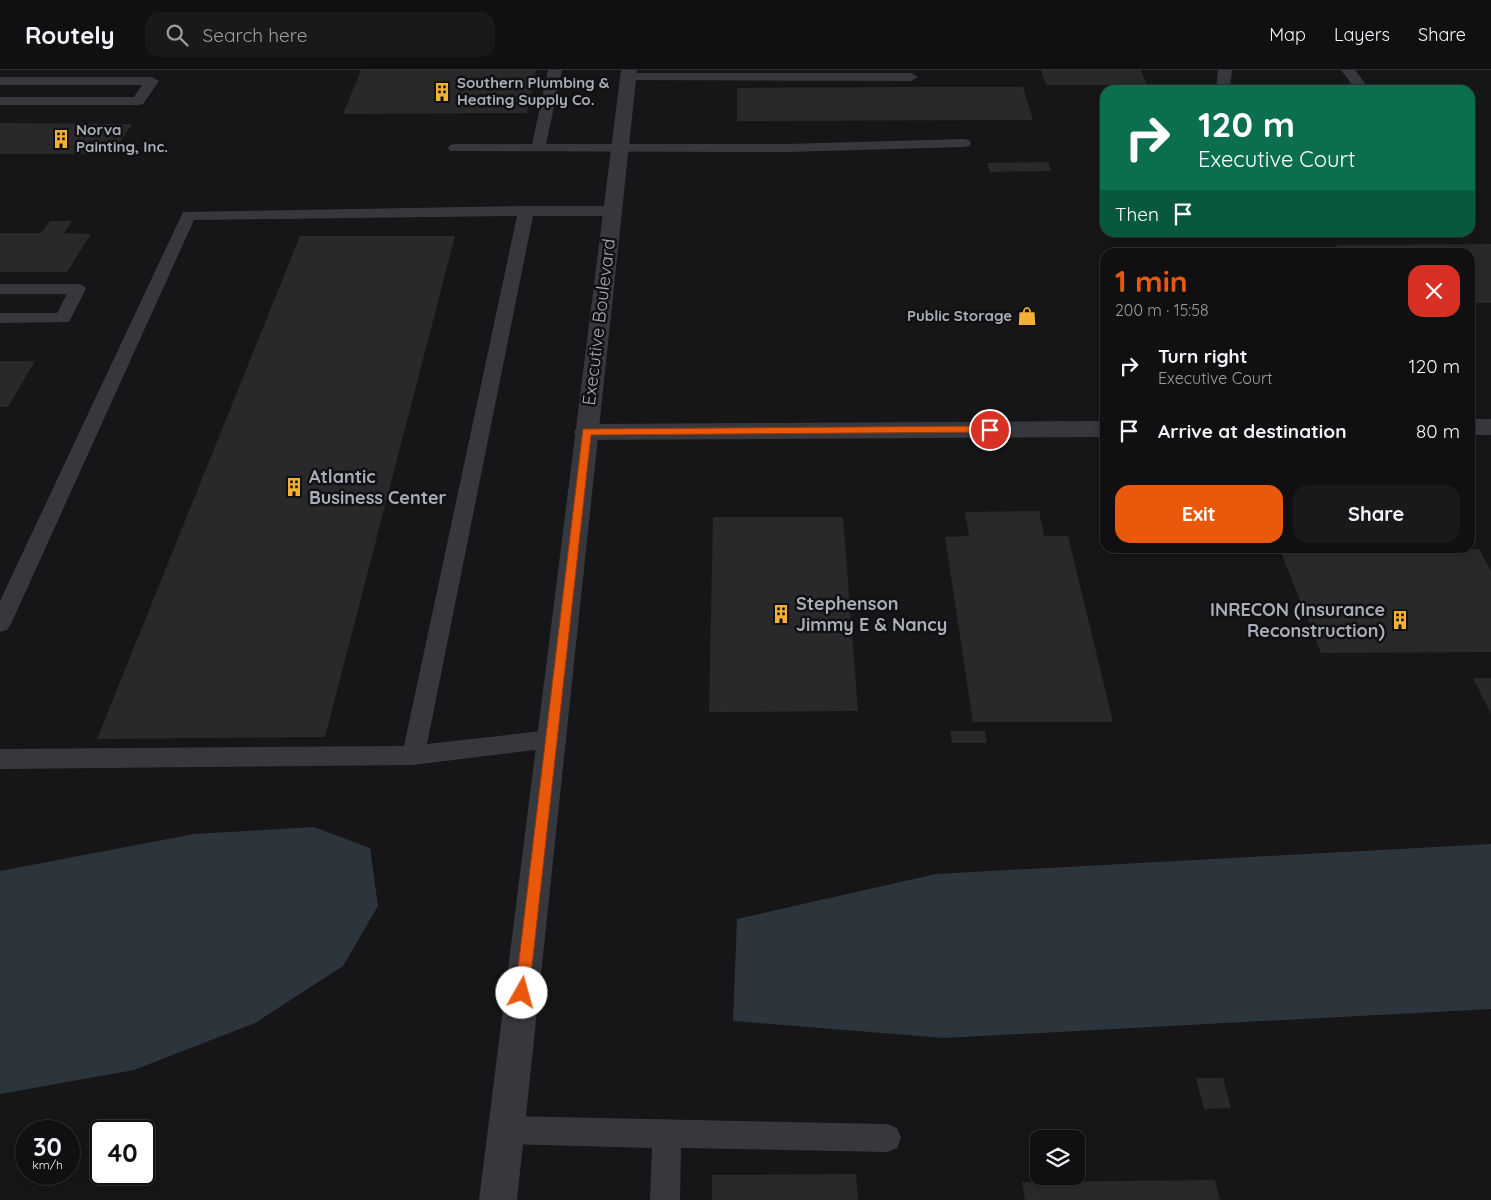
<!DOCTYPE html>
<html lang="en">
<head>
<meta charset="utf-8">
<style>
  body { margin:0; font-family:Quicksand,sans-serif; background:#19191b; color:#f1f3f6; height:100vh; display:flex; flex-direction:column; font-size:19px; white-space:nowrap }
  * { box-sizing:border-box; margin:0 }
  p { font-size:16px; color:#9c9d9f }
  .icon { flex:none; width:28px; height:28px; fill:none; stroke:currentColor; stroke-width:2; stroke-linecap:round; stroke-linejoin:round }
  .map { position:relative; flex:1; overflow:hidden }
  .side { position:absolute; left:1100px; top:178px; width:375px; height:305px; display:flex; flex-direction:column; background:#101012; border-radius:15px; box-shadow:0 2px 8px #0003,0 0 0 1px #303032 }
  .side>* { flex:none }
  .hud { position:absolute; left:1100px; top:15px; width:375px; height:152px; border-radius:15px; box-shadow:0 2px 8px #0003,0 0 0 1px #303032; background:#0b6e4f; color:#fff; overflow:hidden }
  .buttons { position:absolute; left:1030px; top:1060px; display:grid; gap:10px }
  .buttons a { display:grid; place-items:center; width:55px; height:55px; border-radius:10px; background:#101012; box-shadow:0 2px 8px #0003,0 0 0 1px #303032; font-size:25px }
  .speed { position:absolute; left:15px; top:1050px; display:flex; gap:10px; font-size:25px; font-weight:700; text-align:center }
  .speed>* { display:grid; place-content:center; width:65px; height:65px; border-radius:50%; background:#101012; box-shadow:0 2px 8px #0003,0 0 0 1px #303032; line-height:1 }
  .speed small { font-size:12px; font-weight:400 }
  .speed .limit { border:2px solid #111; border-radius:8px; background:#fff; color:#111 }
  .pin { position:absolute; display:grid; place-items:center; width:42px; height:42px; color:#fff; margin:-21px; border:2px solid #fff; border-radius:50%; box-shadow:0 1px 5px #0007 }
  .me { position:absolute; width:55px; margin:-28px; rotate:7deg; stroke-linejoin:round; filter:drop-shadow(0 0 4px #0008) }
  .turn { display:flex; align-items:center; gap:18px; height:105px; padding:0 15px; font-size:22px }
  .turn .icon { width:65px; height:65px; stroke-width:2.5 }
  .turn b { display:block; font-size:35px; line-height:42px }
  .then { display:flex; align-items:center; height:48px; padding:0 15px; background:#0003; gap:10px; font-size:19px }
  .round { display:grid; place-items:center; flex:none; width:52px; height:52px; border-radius:15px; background:#19191b }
  .headline { display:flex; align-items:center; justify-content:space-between; height:85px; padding:0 15px }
  h1 { font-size:30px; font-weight:700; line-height:38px; color:#ea580c }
  .cta { display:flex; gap:10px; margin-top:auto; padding:10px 15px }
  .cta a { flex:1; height:58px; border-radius:15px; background:#ea580c; color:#fff; font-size:20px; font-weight:700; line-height:58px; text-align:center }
  .cta a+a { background:#19191b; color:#f1f3f6 }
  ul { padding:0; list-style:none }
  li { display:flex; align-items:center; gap:15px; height:65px; padding:0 15px }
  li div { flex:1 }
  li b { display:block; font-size:19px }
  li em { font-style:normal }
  header { display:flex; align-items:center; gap:30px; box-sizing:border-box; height:70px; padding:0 25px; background:#101012; border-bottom:1px solid #303032 }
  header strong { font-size:24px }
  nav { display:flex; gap:28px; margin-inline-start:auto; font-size:18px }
  .search { width:350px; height:45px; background:#19191b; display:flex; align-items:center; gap:12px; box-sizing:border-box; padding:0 18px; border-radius:15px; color:#9c9d9f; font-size:19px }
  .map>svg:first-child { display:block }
</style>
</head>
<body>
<header>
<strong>Routely</strong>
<div class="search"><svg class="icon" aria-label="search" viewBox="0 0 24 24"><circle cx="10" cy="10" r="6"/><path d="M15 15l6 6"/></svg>Search here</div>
<nav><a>Map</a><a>Layers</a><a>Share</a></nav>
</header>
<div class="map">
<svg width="1491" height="1130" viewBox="0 0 1491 1130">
  <rect width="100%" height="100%" fill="#161618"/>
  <!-- water -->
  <path fill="#2c353c" d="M314,757l56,21 8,58 -35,60 -88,57 -121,47 -134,24v-223l194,-37z
    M1491,774v165l-547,29 -211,-17 4,-102 199,-45z"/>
  <!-- building -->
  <path fill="#29292c" d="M361,0h175l-9,43 -184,1z
    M1041,0h100l6,15h-101z
    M929,17h94l10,33 -296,1v-33z
    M0,53l132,1 -20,30h-112z
    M1048,92l3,9 -61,1 -3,-9z
    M50,151h22l-8,12 27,1 -24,38h-67v-39h41z
    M300,166h155l-130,501 -228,2z
    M1491,174v59h-21v-51h-129l-5,-7z
    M1155,180h105l1,2h-105z
    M0,291h35l-27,46h-8z
    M1039,441l5,25h24l45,186h-140l-28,-185 24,-1 -4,-24z
    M713,447h130l15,194 -149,1z
    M1479,479l12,22v81l-170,1 -41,-103z
    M1473,608h18v36z
    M950,661h35l2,12h-35z
    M1196,1008h27l8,30 -27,1z
    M856,1104l2,26h-146v-25z
    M1215,1110l5,20h-195l-3,-18z"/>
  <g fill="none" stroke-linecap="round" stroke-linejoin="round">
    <!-- service -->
    <path fill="#37383d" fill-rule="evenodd" d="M548,0h14l-16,74h241l177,-5 5,1 2,3 -2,3 -5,1 -177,5 -337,-1 -2,-3 2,-3 5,-1h77z
      M1218,0h14l-2,20h-14z
      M1341,0h14l15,20h-14z
      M628,3h283l7,4 -7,4 -288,-1 -2,-3 2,-3z
      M0,7h152l7,4 -16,23 -5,1h-138v-8h134l8,-12h-142z
      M526,136h86l5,2 3,3 -3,3 -5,2h-79l-106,528 124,-14 8,2 3,7 -3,7 -8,2 -138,17 -413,4v-20l404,-3 113,-530 -323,4 -183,404 -4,6 -7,2v-31l183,-389z
      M0,214h78l6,2 2,3 -17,33 -69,1v-10h57l10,-19h-67z
      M506,1046l381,8 10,4 4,10 -4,10 -10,4 -206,-4 -1,52h-30l2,-52 -146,-4 -10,-4 -4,-10 4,-10z"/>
    <!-- minor -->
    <path fill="#37383d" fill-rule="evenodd" d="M1470,349h21v16h-21z
      M1105,351v16l-519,3 -8,-2 -4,-6 4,-6 8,-2z"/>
    <!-- tertiary -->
    <path fill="#37383d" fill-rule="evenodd" d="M621,0h16l-120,1130h-38z"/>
  </g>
  <!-- route -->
  <path fill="#ea580c" stroke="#983908" d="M990,356l3,1v5l-402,3 -62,558 -2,5 -5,2 -5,-2 -2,-5 68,-564z"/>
  <!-- icons -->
  <defs>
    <g id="building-bare" transform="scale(1.5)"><path d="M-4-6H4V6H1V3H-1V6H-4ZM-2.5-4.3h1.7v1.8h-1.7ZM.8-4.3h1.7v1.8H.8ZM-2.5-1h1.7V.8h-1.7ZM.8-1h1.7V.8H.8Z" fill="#f2b134" stroke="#111113" stroke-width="2.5" paint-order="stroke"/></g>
    <g id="shop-bare" transform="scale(1.5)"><path d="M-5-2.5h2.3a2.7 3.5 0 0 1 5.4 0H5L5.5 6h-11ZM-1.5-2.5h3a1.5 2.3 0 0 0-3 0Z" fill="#f2b134" stroke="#111113" stroke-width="2.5" paint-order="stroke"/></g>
  </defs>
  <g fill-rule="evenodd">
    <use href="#building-bare" x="442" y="22"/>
    <use href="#building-bare" x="61" y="69"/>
    <use href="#shop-bare" x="1027" y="246"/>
    <use href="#building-bare" x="294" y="417"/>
    <use href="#building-bare" x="781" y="544"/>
    <use href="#building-bare" x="1400" y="550"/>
  </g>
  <g text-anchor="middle" stroke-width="5" stroke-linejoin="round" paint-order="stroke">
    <!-- far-poi labels -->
    <g font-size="15" font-weight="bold" fill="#a8adb8" stroke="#111113" text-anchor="start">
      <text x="457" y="18">Southern Plumbing &amp;<tspan x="457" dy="17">Heating Supply Co.</tspan></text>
      <text x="76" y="65">Norva<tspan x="76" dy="17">Painting, Inc.</tspan></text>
      <text x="1012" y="251" text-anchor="end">Public Storage</text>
    </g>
    <!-- street labels -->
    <g font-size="18" fill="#a8adb8" stroke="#111113">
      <text transform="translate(599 252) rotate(-83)" y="6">Executive Boulevard</text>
    </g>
    <!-- poi labels -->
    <g font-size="18" font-weight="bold" fill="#a8adb8" stroke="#111113" text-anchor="start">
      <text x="309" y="413">Atlantic<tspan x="309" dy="21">Business Center</tspan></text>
      <text x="796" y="540">Stephenson<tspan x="796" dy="21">Jimmy E &amp; Nancy</tspan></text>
      <text x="1385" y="546" text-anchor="end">INRECON (Insurance<tspan x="1385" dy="21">Reconstruction)</tspan></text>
    </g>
  </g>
</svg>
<div class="buttons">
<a><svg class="icon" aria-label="layers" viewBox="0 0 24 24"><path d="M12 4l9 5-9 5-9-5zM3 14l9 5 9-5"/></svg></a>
</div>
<div class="speed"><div>30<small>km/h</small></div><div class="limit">40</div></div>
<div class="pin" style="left:990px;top:360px;background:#d93025"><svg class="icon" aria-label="arrive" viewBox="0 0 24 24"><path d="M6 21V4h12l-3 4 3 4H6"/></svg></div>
<svg class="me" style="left:522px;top:923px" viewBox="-20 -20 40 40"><circle r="19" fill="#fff"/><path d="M0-13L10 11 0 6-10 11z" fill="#ea580c"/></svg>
<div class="hud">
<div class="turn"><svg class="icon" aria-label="right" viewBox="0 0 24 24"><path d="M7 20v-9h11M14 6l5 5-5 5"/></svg><div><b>120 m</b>Executive Court</div></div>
<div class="then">Then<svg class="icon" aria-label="arrive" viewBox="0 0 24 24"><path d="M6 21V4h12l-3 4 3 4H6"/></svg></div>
</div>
<section class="side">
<div class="headline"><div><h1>1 min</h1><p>200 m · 15:58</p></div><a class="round" style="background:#d93025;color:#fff"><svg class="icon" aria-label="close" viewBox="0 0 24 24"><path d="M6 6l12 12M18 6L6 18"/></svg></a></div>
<ul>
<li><svg class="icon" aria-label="right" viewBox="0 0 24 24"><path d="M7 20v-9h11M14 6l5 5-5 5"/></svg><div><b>Turn right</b><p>Executive Court</p></div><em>120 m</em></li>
<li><svg class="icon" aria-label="arrive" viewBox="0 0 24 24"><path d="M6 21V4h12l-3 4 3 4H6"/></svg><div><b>Arrive at destination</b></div><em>80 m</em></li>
</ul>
<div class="cta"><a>Exit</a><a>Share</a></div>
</section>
</div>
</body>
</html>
